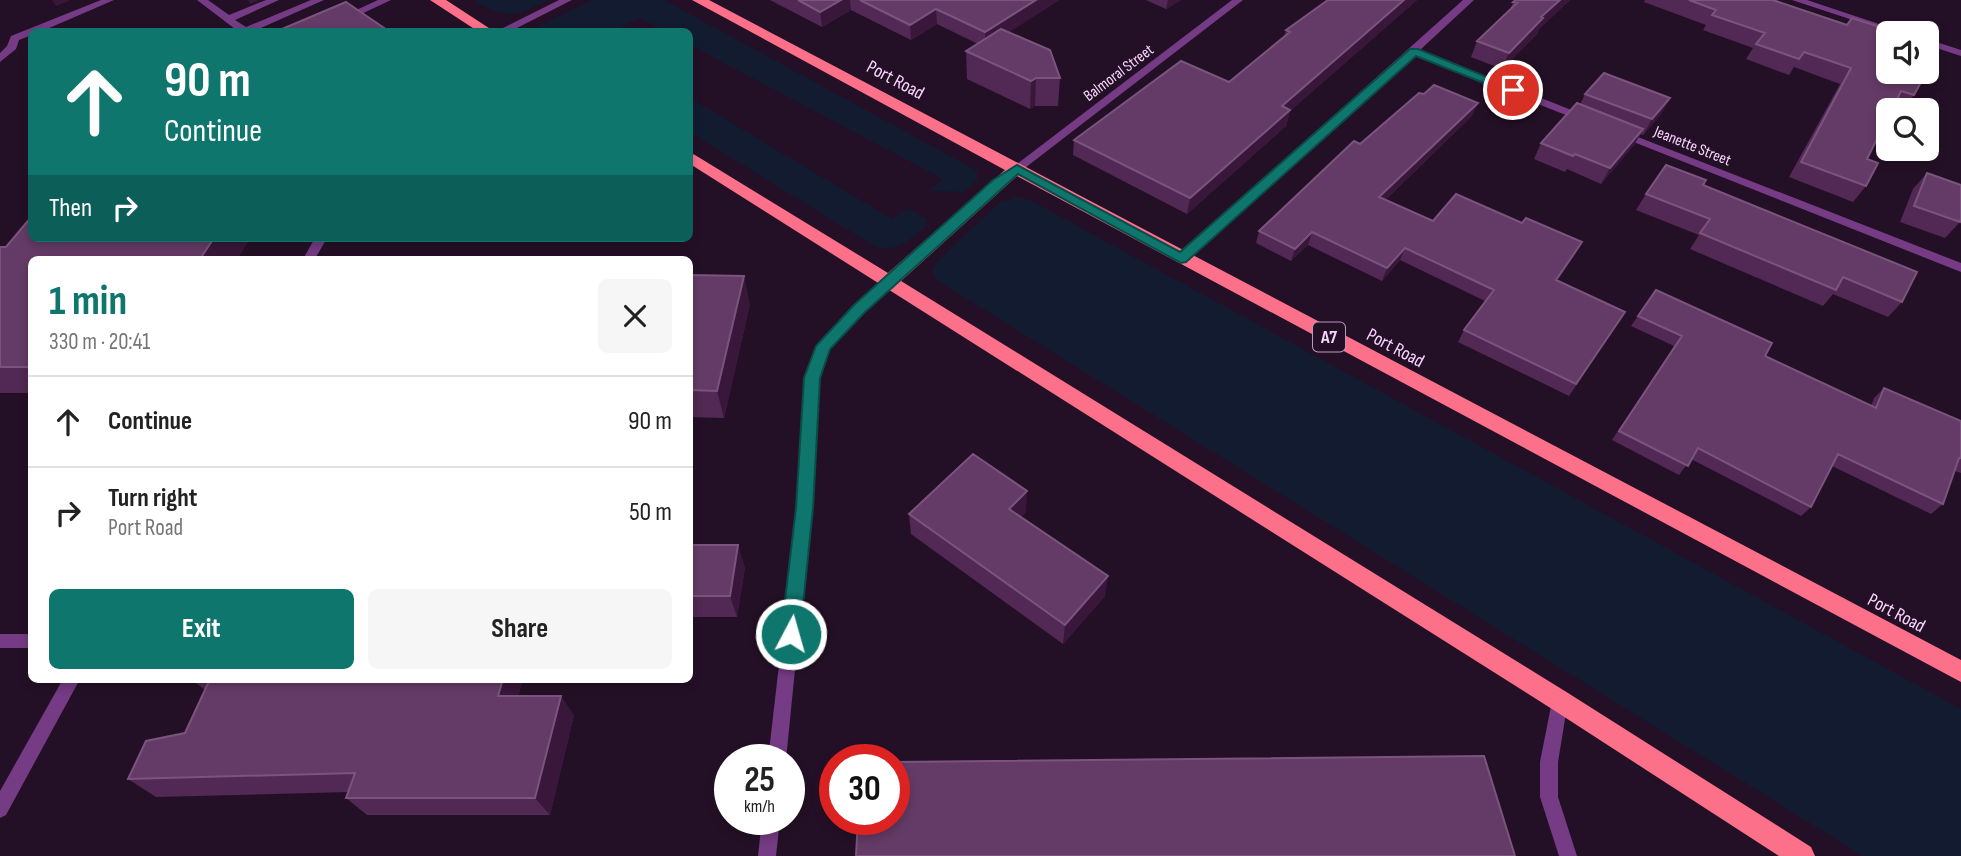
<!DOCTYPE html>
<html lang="en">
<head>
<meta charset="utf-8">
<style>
  body { margin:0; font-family:"Sofia Sans Condensed",sans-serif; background:#f6f6f6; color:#222; height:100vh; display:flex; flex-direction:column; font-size:26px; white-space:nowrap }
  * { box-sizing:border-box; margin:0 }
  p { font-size:23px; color:#767676 }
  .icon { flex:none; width:38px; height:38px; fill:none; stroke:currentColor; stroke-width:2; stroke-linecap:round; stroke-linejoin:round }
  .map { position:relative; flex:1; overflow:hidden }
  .panel { position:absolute; left:28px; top:256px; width:665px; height:427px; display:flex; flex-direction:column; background:#fff; border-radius:10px; box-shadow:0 4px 10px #0003 }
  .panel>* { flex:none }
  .guide { position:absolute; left:28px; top:28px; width:665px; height:214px; border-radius:10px; box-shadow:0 4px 10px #0003; background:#0f766e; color:#fff; overflow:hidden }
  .buttons { position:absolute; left:1876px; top:21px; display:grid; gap:14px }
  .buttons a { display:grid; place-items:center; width:63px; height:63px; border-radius:10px; background:#fff; box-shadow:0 4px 10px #0003; font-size:35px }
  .speed { position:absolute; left:714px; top:744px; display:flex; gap:14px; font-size:35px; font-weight:700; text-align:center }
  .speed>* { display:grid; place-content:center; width:91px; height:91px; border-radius:50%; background:#fff; box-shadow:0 4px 10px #0003; line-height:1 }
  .speed small { font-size:18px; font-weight:400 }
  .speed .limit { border:10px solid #d22; background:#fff; color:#111 }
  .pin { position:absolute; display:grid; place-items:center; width:60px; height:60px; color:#fff; margin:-30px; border:4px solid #fff; border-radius:50%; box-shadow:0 2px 7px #0007 }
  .me { position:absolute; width:77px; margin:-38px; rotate:6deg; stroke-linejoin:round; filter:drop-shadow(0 0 5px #0008) }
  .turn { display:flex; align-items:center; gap:24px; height:147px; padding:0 21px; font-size:32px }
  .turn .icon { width:91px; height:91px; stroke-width:2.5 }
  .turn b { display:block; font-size:49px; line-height:60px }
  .then { display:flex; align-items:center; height:66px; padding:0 21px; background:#0003; gap:14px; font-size:26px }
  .round { display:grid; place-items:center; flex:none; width:74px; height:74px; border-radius:10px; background:#f6f6f6 }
  .headline { display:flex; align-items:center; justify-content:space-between; height:119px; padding:0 21px }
  h1 { font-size:42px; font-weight:700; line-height:52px; color:#0f766e }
  .cta { display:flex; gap:14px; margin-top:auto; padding:14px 21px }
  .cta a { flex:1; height:80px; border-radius:10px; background:#0f766e; color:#fff; font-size:28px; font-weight:700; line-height:80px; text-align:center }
  .cta a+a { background:#f6f6f6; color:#222 }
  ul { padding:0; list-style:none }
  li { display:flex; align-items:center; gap:21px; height:91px; padding:0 21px; border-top:2px solid #e0e0e0 }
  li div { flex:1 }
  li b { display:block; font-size:26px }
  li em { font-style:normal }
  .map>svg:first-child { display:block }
</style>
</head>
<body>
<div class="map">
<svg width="1961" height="856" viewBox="0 0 1961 856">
  <rect width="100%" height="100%" fill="#241026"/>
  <!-- green -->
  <path fill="#131b30" d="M474,0h75c-34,16 -41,21 -75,0z
    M592,0h72l308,168 5,4v8l-14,12 -30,-1 -3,-1 13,-11 -253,-134v-13l-25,-1 -26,-13 -25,13h-79l4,-5z
    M690,98l202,121 15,-11 20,11v6c-16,14 -28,27 -51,22l-186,-115z
    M1019,197l11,3 931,509v147h-98l-926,-576 -5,-8 4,-9 64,-61z"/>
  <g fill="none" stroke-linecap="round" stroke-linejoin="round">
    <!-- service -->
    <path fill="#753b84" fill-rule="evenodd" d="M197,0h11l21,15 37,-15h13l-44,20 11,7 65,-27h13l-72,32h-13z
      M378,0h13l-68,32h-14z"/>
    <!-- minor -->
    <path fill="#753b84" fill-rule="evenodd" d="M101,0h13l-74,32h-8v3l-13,5 -3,9 -16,13v-9l7,-7 4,-10z
      M559,0h13l-63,32h-14z
      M1232,0h11l-222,171h-8v-4z
      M1463,0h11l-54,50 169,67v4h-8l-167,-66 -229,207h-8l-2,-3 2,-3z
      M1792,0h15l99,33h-14z
      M1927,39l34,11v6l-34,-11z
      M1620,130l341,133v9l-345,-137 -1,-2z
      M315,238h12l-12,21h-12z
      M888,279l4,1 2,3 -2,3 -63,62 -10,30 -8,130 -25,252h-18l29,-252 8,-130 13,-35 66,-63z
      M0,634h32v14h-32z
      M63,679h17l-74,136 -6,3v-27z
      M1560,693l6,2 2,6 -10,61v35l19,59h-18l-19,-59v-35l12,-61 2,-6z
      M762,819h18l-4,37h-18z"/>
    <!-- trunk -->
    <path fill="#fc708a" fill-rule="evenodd" d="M430,0h16l49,32h-16z
      M692,0h17l1252,660v22l-944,-506 -116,105 667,412 243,154 4,9h-36l-227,-147 -862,-545v-11l5,2 193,118 117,-103z"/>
  </g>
  <!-- wall -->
  <path fill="#522954" d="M770,0h289l-50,32 51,46 -2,28h-23l-5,3 -63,-30 -1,-28 12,-7 -41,-20 -26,16 -60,-30 -29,17z
    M1146,0h35l-15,9z
    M1328,0h89l-127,111 -4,15 -99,88 -114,-59 1,-15 155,-58 55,-45 2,-7z
    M1516,0h54l-31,29 -2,5 -35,35 -31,-12 6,-16 33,-31 3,-8z
    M1645,0h128l74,25 41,8 26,62 -11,15 -10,-3 -26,52 -1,27 -13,16 -64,-25 51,-93 -46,-17 -5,8 -43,-16 7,-11 -50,-18 3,-5 -62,-23z
    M1424,94l48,22 -87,84 48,21 142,33 -18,27 68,31 -56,84 -111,-54 6,-12 21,-29 -85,-41 -18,21 -74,-36 -17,16 -35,-18 3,-12 101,-87z
    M1585,94l85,4 -9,16 -18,21 -2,-1 -7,11 -33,39 -34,-15 -2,3 -31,-13 7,-16 39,-38z
    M1927,173l33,49 -15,16 -45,-16 13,-33z
    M1703,185l199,117 -14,15 -55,-23 -10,12 -133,-57 9,-14 -63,-25 10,-16z
    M0,247h6l26,12v134h-32z
    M690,275l60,29 -26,114 -34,-1z
    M1656,290l109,66 106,50 3,-8 10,-10 77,33v52l-6,-2 -12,33 -12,10 -99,-48 -21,41 -10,9 -110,-57 -12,16 -67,-35 62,-94 -43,-20z
    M1026,512l-5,5 84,79 -42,48 -152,-110 -2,-20z
    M690,545l55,22 -8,50h-47z
    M191,679h332l-5,17 56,19 -24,100h-183l-21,-17 2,-6 -192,5 -28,-18 57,-46 20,-43z"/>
  <!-- shaded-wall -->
  <path fill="#38173a" d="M52,0h19l-15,6z
    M248,0h11l-9,4z
    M841,0h9l1,10 -29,17 -2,-15z
    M1036,0h23l-74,48v-16z
    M1168,0h13l-15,9z
    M1404,0h13l-127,111 -4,15 -99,88 3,-16 92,-92z
    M1560,0h10l-31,29 -2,5 -35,35 7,-16 32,-36z
    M936,9l1,15 -26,16 -1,-15z
    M1036,78l-1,28 -5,3 1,-28z
    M1670,98l-9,16 -18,21 9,-16z
    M1478,103l-6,13 -97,93 4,-12z
    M1643,129l-9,16 -33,39 9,-16z
    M1312,232l-4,13 -17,16 4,-12z
    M214,238h37l-14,21h-37z
    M1582,242l-7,12 -26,38 7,-12z
    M1405,248l-5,12 -18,21 5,-13z
    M744,276l6,28 -26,114 -7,-27z
    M1027,491l-1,21 -18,18 1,-21z
    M738,545l7,22 -8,50 -7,-21z
    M1108,576l-3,20 -42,48 2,-19z
    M503,679h20l-10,37 -15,-20z
    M561,696l13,19 -24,100 -15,-17z"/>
  <!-- building -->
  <path fill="#643b66" stroke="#7b547e" stroke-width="2" d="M798,0h43l-21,12z
    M860,0h176l-51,32 -49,-23 -26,16z
    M1328,0h76l-122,106 8,4 -100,88 -116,-58 107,-79 48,21 61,-50 -4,-2z
    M1516,0h44l-19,17 2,1 -34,35 -32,-12 40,-38 -4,-1z
    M1689,0h84l74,25 5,-7 43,14 -7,1v39h39v-25l11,4 -24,44 -13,-4 -9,19h-4v7l-21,42 11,4 -12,23 -65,-24 50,-94 -47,-16 -5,7 -43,-15 9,-11 -53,-18 4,-5z
    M346,2l44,30h-115z
    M1001,29l49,21 10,28h-24l-5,3 -65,-30z
    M1604,73l66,25 -18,21 -67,-25z
    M1434,85l44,18 -99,94 54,24 23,-27 66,29 4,-5 56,24 -26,38 69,32 -49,72 -112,-54 30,-40 -89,-42 -18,20 -75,-36 -17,17 -36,-18 95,-90 6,3 59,-51 5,1z
    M1577,103l66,26 -33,39 -35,-14 -2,2 -32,-13z
    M1666,165l40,15 -3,5 214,87 -15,30 -59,-25 -7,13 -136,-57 10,-14 -64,-25z
    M1927,173l34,12v33l-1,4 -46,-16z
    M32,216v22h182l-14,21h-168v108h-32v-120h6z
    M690,275l54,1 -27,115 -27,-1z
    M1656,290l116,53 -7,13 111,52 8,-20 77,33v37h-2l-16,46 -105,-50 -27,53 -113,-59 -10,18 -69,-35 63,-95 -44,-20z
    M973,454l54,37 -18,18 99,67 -43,49 -156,-111z
    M690,545h48l-8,51h-40z
    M210,679h293l-5,17h63l-26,102h-189l9,-25 -227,6 18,-38 39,-8z
    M1484,756l31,100h-659l2,-37h36v-57z"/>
  <!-- route -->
  <path fill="#0f766e" stroke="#0a4d48" stroke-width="2" d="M1410,49h8l101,41 -10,3 -93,-37 -230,206 -5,1 -163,-89 -154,139 -34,36 -10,29 -7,130 -13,126 -3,5 -6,3 -7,-3 -3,-5 15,-126 8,-130 12,-32 38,-41 139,-125 24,-15 163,87z"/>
  <g text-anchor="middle" stroke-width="7" stroke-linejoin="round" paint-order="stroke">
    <!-- far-street labels -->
    <g font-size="16" fill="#f9d5fe" stroke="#241026">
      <text transform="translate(1118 72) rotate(-37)" y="6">Balmoral Street</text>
      <text transform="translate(1693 145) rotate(22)" y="6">Jeanette Street</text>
    </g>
    <!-- shield labels -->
    <rect fill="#241026" stroke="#b99abd" stroke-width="2" x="1313" y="322.5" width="32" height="29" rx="5"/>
    <g font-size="18" font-weight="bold" fill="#f9d5fe">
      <text x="1329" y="343">A7</text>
    </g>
    <!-- street labels -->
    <g font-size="19" fill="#f9d5fe" stroke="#241026">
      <text transform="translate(896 79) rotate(28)" y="7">Port Road</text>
      <text transform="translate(1396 347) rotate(28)" y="7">Port Road</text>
      <text transform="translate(1897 612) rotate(28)" y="7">Port Road</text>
    </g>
  </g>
</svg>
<div class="buttons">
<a><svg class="icon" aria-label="sound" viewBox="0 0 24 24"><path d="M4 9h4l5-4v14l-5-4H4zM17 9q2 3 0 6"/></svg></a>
<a><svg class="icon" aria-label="search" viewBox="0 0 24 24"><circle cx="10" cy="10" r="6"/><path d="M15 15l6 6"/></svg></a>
</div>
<div class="speed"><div>25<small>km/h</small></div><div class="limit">30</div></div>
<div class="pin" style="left:1513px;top:90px;background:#d93025"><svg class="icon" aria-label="arrive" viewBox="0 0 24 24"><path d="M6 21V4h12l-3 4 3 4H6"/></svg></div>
<svg class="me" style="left:791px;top:634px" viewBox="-20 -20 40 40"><circle r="17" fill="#0f766e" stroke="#fff" stroke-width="3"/><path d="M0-11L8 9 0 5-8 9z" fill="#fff"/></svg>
<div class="guide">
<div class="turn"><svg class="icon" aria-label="ahead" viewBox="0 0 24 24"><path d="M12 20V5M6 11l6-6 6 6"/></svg><div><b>90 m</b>Continue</div></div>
<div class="then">Then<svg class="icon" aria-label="right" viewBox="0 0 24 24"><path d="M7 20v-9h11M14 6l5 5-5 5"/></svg></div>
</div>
<section class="panel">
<div class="headline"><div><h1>1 min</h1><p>330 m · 20:41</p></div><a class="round"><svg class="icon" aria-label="close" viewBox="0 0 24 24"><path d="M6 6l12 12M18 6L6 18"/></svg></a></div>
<ul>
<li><svg class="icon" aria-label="ahead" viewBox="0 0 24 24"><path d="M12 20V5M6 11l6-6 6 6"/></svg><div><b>Continue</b></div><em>90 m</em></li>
<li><svg class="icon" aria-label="right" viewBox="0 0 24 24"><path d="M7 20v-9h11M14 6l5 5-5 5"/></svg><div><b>Turn right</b><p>Port Road</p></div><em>50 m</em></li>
</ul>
<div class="cta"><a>Exit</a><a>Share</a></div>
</section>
</div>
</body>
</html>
